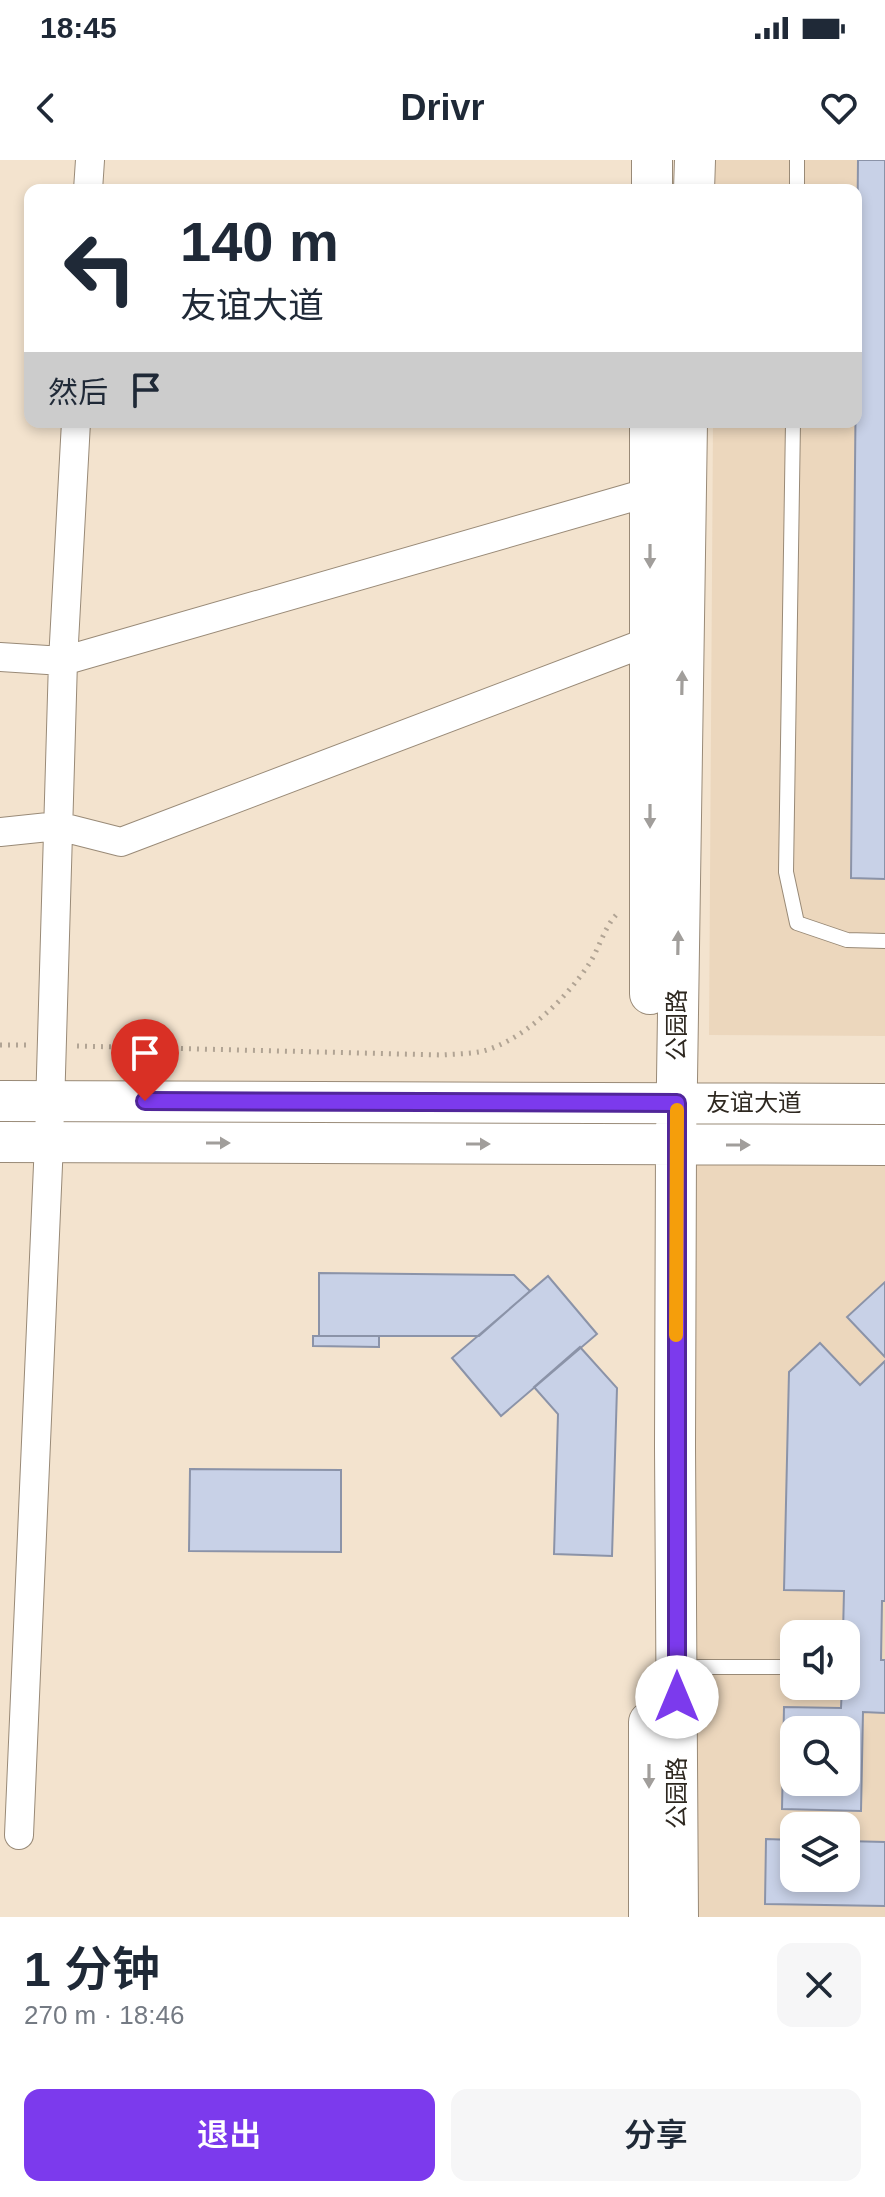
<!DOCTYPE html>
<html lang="zh">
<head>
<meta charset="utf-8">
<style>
  body { margin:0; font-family:Arial,"Noto Sans SC",sans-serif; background:#f6f6f7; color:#1f2937; height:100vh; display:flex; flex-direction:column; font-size:30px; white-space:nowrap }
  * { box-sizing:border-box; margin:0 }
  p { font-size:26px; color:#747a83 }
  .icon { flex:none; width:44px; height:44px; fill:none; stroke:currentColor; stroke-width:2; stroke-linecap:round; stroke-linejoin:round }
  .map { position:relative; height:1757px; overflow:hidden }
  .sheet { display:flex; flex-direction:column; background:#fff; flex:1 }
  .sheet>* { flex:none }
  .top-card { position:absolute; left:24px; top:24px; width:838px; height:244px; border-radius:16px; box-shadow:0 4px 12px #0003; background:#fff; color:#1f2937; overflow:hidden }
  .tools { position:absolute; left:780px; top:1460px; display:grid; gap:16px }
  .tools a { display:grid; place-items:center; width:80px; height:80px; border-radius:16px; background:#fff; box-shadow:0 4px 12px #0003; font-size:40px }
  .pin { position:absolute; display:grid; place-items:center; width:68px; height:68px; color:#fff; margin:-82px -34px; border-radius:50% 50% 50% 0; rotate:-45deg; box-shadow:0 0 8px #0007 }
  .pin .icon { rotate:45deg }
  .me { position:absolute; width:88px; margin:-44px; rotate:0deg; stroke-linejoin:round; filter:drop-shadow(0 0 6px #0008) }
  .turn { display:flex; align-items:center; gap:28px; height:168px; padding:0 24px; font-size:36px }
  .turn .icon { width:104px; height:104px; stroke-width:2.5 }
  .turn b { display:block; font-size:56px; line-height:68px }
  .then { display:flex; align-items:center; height:76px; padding:0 24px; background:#0003; gap:16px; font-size:30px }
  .round { display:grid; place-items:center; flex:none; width:84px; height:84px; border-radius:16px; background:#f6f6f7 }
  .overview { display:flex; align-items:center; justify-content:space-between; height:136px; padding:0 24px }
  h1 { font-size:48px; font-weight:600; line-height:60px }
  .button { display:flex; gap:16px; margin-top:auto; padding:16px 24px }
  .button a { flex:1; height:92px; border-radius:16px; background:#7c3aed; color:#fff; font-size:32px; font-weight:600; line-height:92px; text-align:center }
  .button a+a { background:#f6f6f7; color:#1f2937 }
  .status { display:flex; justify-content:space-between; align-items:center; height:56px; padding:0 40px; background:#fff; direction:ltr }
  .status svg { height:22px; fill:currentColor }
  header { display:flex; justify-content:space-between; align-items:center; height:104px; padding:0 24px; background:#fff; font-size:36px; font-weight:600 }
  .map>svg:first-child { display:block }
</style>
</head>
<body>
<div class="status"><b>18:45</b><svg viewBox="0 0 49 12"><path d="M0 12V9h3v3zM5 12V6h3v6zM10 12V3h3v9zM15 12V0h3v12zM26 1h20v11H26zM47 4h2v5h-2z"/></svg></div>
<header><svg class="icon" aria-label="back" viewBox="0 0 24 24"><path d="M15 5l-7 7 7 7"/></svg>Drivr<svg class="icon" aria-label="heart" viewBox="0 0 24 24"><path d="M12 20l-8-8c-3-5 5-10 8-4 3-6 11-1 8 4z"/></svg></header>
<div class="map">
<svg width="885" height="1757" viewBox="0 0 885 1757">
  <rect width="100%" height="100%" fill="#f3e3ce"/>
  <!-- built -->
  <path fill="#ecd7bd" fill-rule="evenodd" d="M715,0h170v876l-176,-1 4,-613h143v-232h-141z
    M679,995h206v762h-194zM794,1474h52v52h-52zM794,1570h52v52h-52zM794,1666h52v52h-52z"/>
  <!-- building -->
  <path fill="#c8d1e7" stroke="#8b93a8" stroke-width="2" fill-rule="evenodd" d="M858,0h27v719l-34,-1z
    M319,1113l195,2 16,16 -51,45h-160z
    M548,1116l49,58 -96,82 -49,-58z
    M885,1122v75l-38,-40z
    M313,1176h66v11l-66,-1z
    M820,1183l40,42 25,-24v240h-3l-1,59h4v53l-22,-1 -2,99 -79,-2 2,-102 57,1 1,-22h4v-52h-3l1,-43 -60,-1 5,-218zM794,1570h52v52h-52z
    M580,1187l37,41 -5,168 -58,-2 4,-140 -24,-27z
    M190,1309l151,1v82l-152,-1z
    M766,1679l28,1v38h52v-37l39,1v64l-120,-2z"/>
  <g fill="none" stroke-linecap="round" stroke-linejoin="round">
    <!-- lane casing -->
    <g stroke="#998a77" stroke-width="16">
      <path id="lane" d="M797,30v-30
        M793,262l-7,450 11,51 50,17 38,1
        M677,1507h117"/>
    </g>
    <!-- street casing -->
    <g stroke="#998a77" stroke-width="30">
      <path id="street" d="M88,30l2,-30
        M0,497l63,4 587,-169
        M0,672l58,-6 63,16 529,-201
        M19,1675l30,-693 14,-481 13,-239"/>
    </g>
    <!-- secondary casing -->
    <g stroke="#998a77" stroke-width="42">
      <path id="secondary" d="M652,30v-30
        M694,30l1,-30
        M650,262v572
        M0,941l885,3
        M0,982l885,3
        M649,1757v-195
        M678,1757l-3,-470 1,-302 11,-723"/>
    </g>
    <!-- path -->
    <path stroke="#b1a494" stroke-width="5" stroke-dasharray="2 6" stroke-linecap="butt" d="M0,885h27
      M77,886l365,9c12,-1 25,-1 37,-3 42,-9 87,-53 110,-88 10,-15 15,-36 27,-49"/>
    <!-- lane -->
    <use href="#lane" stroke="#fff" stroke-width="14"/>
    <!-- street -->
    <use href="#street" stroke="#fff" stroke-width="28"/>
    <!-- secondary -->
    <use href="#secondary" stroke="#fff" stroke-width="40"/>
  </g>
  <!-- one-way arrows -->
  <defs><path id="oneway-solid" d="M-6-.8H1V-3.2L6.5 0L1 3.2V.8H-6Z" transform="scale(2)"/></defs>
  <g fill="#a19e9b">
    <use href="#oneway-solid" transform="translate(650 396) rotate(90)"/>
    <use href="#oneway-solid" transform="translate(682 523) rotate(-89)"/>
    <use href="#oneway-solid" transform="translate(650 656) rotate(90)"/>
    <use href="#oneway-solid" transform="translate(678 783) rotate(-89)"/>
    <use href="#oneway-solid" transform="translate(218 983)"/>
    <use href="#oneway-solid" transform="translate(478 984)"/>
    <use href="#oneway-solid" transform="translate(738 985)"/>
    <use href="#oneway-solid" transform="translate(649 1616) rotate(90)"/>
  </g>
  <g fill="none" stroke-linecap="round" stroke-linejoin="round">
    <!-- route casing -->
    <g stroke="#51269a" stroke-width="20">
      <path id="route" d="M145,941l532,2v594"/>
    </g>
    <!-- route -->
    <use href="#route" stroke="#7c3aed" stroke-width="14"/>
    <!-- slow -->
    <path stroke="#f59e0b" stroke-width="14" d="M676,1175l1,-225"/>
  </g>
  <g text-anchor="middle" stroke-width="7" stroke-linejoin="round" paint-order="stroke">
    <!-- street labels -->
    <g font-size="24" fill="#2e2820" stroke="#fff">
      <text transform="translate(677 865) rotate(-90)" y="8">公园路</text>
      <text x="754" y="951">友谊大道</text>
      <text transform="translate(677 1633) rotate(-90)" y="8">公园路</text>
    </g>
  </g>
</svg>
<div class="tools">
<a><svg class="icon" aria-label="sound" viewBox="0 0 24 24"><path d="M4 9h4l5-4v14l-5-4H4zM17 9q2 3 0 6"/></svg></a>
<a><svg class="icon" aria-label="search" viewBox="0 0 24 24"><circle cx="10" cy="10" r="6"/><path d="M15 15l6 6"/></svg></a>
<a><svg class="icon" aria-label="layers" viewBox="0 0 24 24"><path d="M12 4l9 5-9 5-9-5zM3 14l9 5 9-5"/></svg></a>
</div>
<div class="pin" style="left:145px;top:941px;background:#d93025"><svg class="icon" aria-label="arrive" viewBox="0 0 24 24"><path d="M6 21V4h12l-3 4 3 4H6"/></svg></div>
<svg class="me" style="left:677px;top:1537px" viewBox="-20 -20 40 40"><circle r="19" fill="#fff"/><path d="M0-13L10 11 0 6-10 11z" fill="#7c3aed"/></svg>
<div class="top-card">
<div class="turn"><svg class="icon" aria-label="left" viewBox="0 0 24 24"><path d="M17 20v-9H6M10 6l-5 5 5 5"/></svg><div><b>140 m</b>友谊大道</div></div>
<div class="then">然后<svg class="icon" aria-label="arrive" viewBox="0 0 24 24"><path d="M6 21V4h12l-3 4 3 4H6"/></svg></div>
</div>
</div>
<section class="sheet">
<div class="overview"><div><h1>1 分钟</h1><p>270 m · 18:46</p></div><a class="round"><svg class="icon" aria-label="close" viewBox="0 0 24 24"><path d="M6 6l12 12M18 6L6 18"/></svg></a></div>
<div class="button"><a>退出</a><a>分享</a></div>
</section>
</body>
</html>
